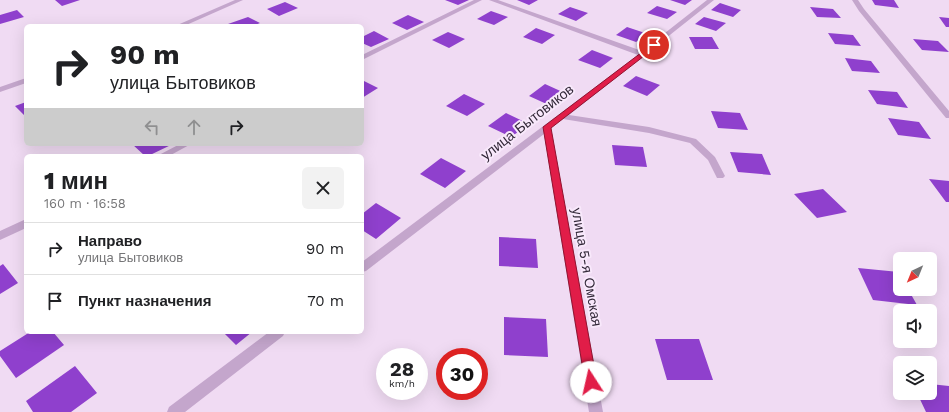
<!DOCTYPE html>
<html lang="ru">
<head>
<meta charset="utf-8">
<style>
  body { margin:0; font-family:"Work Sans",sans-serif; background:#f2f2f2; color:#202124; height:100vh; display:flex; flex-direction:column; font-size:15px; white-space:nowrap }
  * { box-sizing:border-box; margin:0 }
  p { font-size:13px; color:#757577 }
  .icon { flex:none; width:22px; height:22px; fill:none; stroke:currentColor; stroke-width:2; stroke-linecap:round; stroke-linejoin:round }
  .map { position:relative; flex:1; overflow:hidden }
  .sheet { position:absolute; left:24px; top:154px; width:340px; height:180px; display:flex; flex-direction:column; background:#fff; border-radius:6px; box-shadow:0 4px 16px #0002 }
  .sheet>* { flex:none }
  .guide { position:absolute; left:24px; top:24px; width:340px; height:122px; border-radius:6px; box-shadow:0 4px 16px #0002; background:#fff; color:#202124; overflow:hidden }
  .needle { width:26px; rotate:223deg }
  .tools { position:absolute; left:893px; top:252px; display:grid; gap:8px }
  .tools a { display:grid; place-items:center; width:44px; height:44px; border-radius:6px; background:#fff; box-shadow:0 4px 16px #0002; font-size:20px }
  .speed { position:absolute; left:376px; top:348px; display:flex; gap:8px; font-size:20px; font-weight:700; text-align:center }
  .speed>* { display:grid; place-content:center; width:52px; height:52px; border-radius:50%; background:#fff; box-shadow:0 4px 16px #0002; line-height:1 }
  .speed small { font-size:10px; font-weight:400 }
  .speed .limit { border:6px solid #d22; background:#fff; color:#111 }
  .pin { position:absolute; display:grid; place-items:center; width:34px; height:34px; color:#fff; margin:-17px; border:2px solid #fff; border-radius:50%; box-shadow:0 1px 4px #0007 }
  .me { position:absolute; width:44px; margin:-22px; rotate:350deg; stroke-linejoin:round; filter:drop-shadow(0 0 3px #0008) }
  .turn { display:flex; align-items:center; gap:14px; height:84px; padding:0 20px; font-size:18px }
  .turn .icon { width:52px; height:52px; stroke-width:2.5 }
  .turn b { display:block; font-size:28px; line-height:34px }
  .lanes { display:flex; align-items:center; height:38px; padding:0 20px; background:#0003; justify-content:center; gap:20px; direction:ltr }
  .lanes .off { opacity:.35 }
  .round { display:grid; place-items:center; flex:none; width:42px; height:42px; border-radius:6px; background:#f2f2f2 }
  .summary { display:flex; align-items:center; justify-content:space-between; height:68px; padding:0 20px }
  h1 { font-size:24px; font-weight:800; line-height:30px }
  ul { padding:0; list-style:none }
  li { display:flex; align-items:center; gap:12px; height:52px; padding:0 20px; border-top:1px solid #e0e0e0 }
  li div { flex:1 }
  li b { display:block; font-size:15px }
  li em { font-style:normal }
  .map>svg:first-child { display:block }
</style>
</head>
<body>
<div class="map">
<svg width="949" height="412" viewBox="0 0 949 412">
  <rect width="100%" height="100%" fill="#f0dbf3"/>
  <!-- building -->
  <path fill="#8f40cd" d="M55,0h25l-18,6z
    M445,0h24l-11,5z
    M517,0h21l-9,5z
    M670,0h22l-7,5z
    M872,0h22l5,8 -24,-3z
    M285,2l13,6 -19,8 -12,-7z
    M720,3l21,7 -8,7 -22,-7z
    M657,6l20,6 -10,7 -20,-6z
    M570,7l18,6 -12,8 -18,-7z
    M810,7l23,2 8,9 -24,-1z
    M17,10l7,7 -24,7v-9z
    M491,11l17,6 -14,8 -17,-6z
    M408,15l16,7 -17,8 -15,-7z
    M248,17l12,6 -7,3h-23l-2,-2z
    M704,17l22,6 -10,8 -21,-7z
    M939,17l10,1v9h-3z
    M627,27l21,7 -12,8 -20,-7z
    M536,28l19,7 -13,9 -19,-7z
    M374,31l15,8 -18,8 -9,-4v-6z
    M448,32l17,7 -16,9 -17,-8z
    M828,33l25,2 8,11 -26,-2z
    M689,37h23l7,12h-24z
    M913,39l25,2 11,11 -27,-2z
    M592,50l21,8 -13,10 -22,-8z
    M845,58l26,3 9,12 -28,-2z
    M636,76l24,9 -13,11 -24,-10z
    M362,80l16,8 -16,10z
    M545,84l22,10 -16,12 -22,-10z
    M868,90l29,2 11,16 -31,-4z
    M464,94l21,10 -18,12 -21,-10z
    M26,102v14h-1l-10,-10z
    M711,111l29,2 8,17 -30,-2z
    M506,113l23,11 -18,13 -23,-11z
    M888,118l31,4 12,17 -33,-4z
    M132,144h41l-25,12h-3z
    M612,145l31,2 4,20 -32,-2z
    M730,152l32,2 9,21 -33,-3z
    M441,158l25,13 -21,17 -25,-14z
    M929,179l20,2v21h-3z
    M823,189l24,23 -30,6 -23,-24z
    M376,203l25,15 -25,21 -14,-9v-16z
    M499,237l37,2 2,29 -39,-2z
    M3,264l15,19 -18,11v-28z
    M858,268l41,4 1,17h8l9,16 -44,-5z
    M504,317l42,2 2,38 -44,-2z
    M30,332h23l11,13 -48,33 -16,-22v-5z
    M223,332h29l-16,13z
    M655,339h44l14,41h-46z
    M75,366l22,27 -26,19h-38l-7,-11z
    M930,384l19,2v26h-23l-9,-19h13z"/>
  <g fill="none" stroke-linecap="round" stroke-linejoin="round">
    <!-- minor -->
    <path fill="#c4a6cc" fill-rule="evenodd" d="M235,0h8l-59,26h-9z
      M474,0h8l-120,60v-5z
      M489,0h9l144,51 65,-51h7l-145,115 80,12 47,12 19,18 10,19 -2,2h-6l-9,-18 -18,-17 -41,-10 -86,-14 -12,9 52,284h-14l-45,-278 -178,137 -4,1v-10l276,-207z
      M852,0h6l6,9 85,102v7h-3l-87,-107z
      M26,78v5l-26,9v-5z
      M180,144h11l-22,12h-12z
      M26,219v9l-26,12v-9z
      M269,332h16l-2,4 -98,76h-18l2,-5z"/>
  </g>
  <!-- route -->
  <path fill="#e11d48" stroke="#92132f" d="M654,43l3,2v1l-106,82 46,254 -1,4 -5,2 -4,-2 -2,-4 -42,-255z"/>
  <g text-anchor="middle" stroke-width="4" stroke-linejoin="round" paint-order="stroke">
    <!-- street labels -->
    <g font-size="14" fill="#322838" stroke="#f8e8fb">
      <text transform="translate(527 122) rotate(-38)" y="5">улица Бытовиков</text>
      <text transform="translate(587 267) rotate(80)" y="5">улица 5-я Омская</text>
    </g>
  </g>
</svg>
<div class="tools">
<a><svg class="needle" viewBox="-14 -14 28 28"><path d="M0-13l5 13h-10z" fill="#e53935"/><path d="M0 13l5-13h-10z" fill="#757577"/></svg></a>
<a><svg class="icon" aria-label="sound" viewBox="0 0 24 24"><path d="M4 9h4l5-4v14l-5-4H4zM17 9q2 3 0 6"/></svg></a>
<a><svg class="icon" aria-label="layers" viewBox="0 0 24 24"><path d="M12 4l9 5-9 5-9-5zM3 14l9 5 9-5"/></svg></a>
</div>
<div class="speed"><div>28<small>km/h</small></div><div class="limit">30</div></div>
<div class="pin" style="left:654px;top:45px;background:#d93025"><svg class="icon" aria-label="arrive" viewBox="0 0 24 24"><path d="M6 21V4h12l-3 4 3 4H6"/></svg></div>
<svg class="me" style="left:591px;top:382px" viewBox="-20 -20 40 40"><circle r="19" fill="#fff"/><path d="M0-13L10 11 0 6-10 11z" fill="#e11d48"/></svg>
<div class="guide">
<div class="turn"><svg class="icon" aria-label="right" viewBox="0 0 24 24"><path d="M7 20v-9h11M14 6l5 5-5 5"/></svg><div><b>90 m</b>улица Бытовиков</div></div>
<div class="lanes"><svg class="icon off" aria-label="left" viewBox="0 0 24 24"><path d="M17 20v-9H6M10 6l-5 5 5 5"/></svg><svg class="icon off" aria-label="ahead" viewBox="0 0 24 24"><path d="M12 20V5M6 11l6-6 6 6"/></svg><svg class="icon" aria-label="right" viewBox="0 0 24 24"><path d="M7 20v-9h11M14 6l5 5-5 5"/></svg></div>
</div>
<section class="sheet">
<div class="summary"><div><h1>1 мин</h1><p>160 m · 16:58</p></div><a class="round"><svg class="icon" aria-label="close" viewBox="0 0 24 24"><path d="M6 6l12 12M18 6L6 18"/></svg></a></div>
<ul>
<li><svg class="icon" aria-label="right" viewBox="0 0 24 24"><path d="M7 20v-9h11M14 6l5 5-5 5"/></svg><div><b>Направо</b><p>улица Бытовиков</p></div><em>90 m</em></li>
<li><svg class="icon" aria-label="arrive" viewBox="0 0 24 24"><path d="M6 21V4h12l-3 4 3 4H6"/></svg><div><b>Пункт назначения</b></div><em>70 m</em></li>
</ul>
</section>
</div>
</body>
</html>
